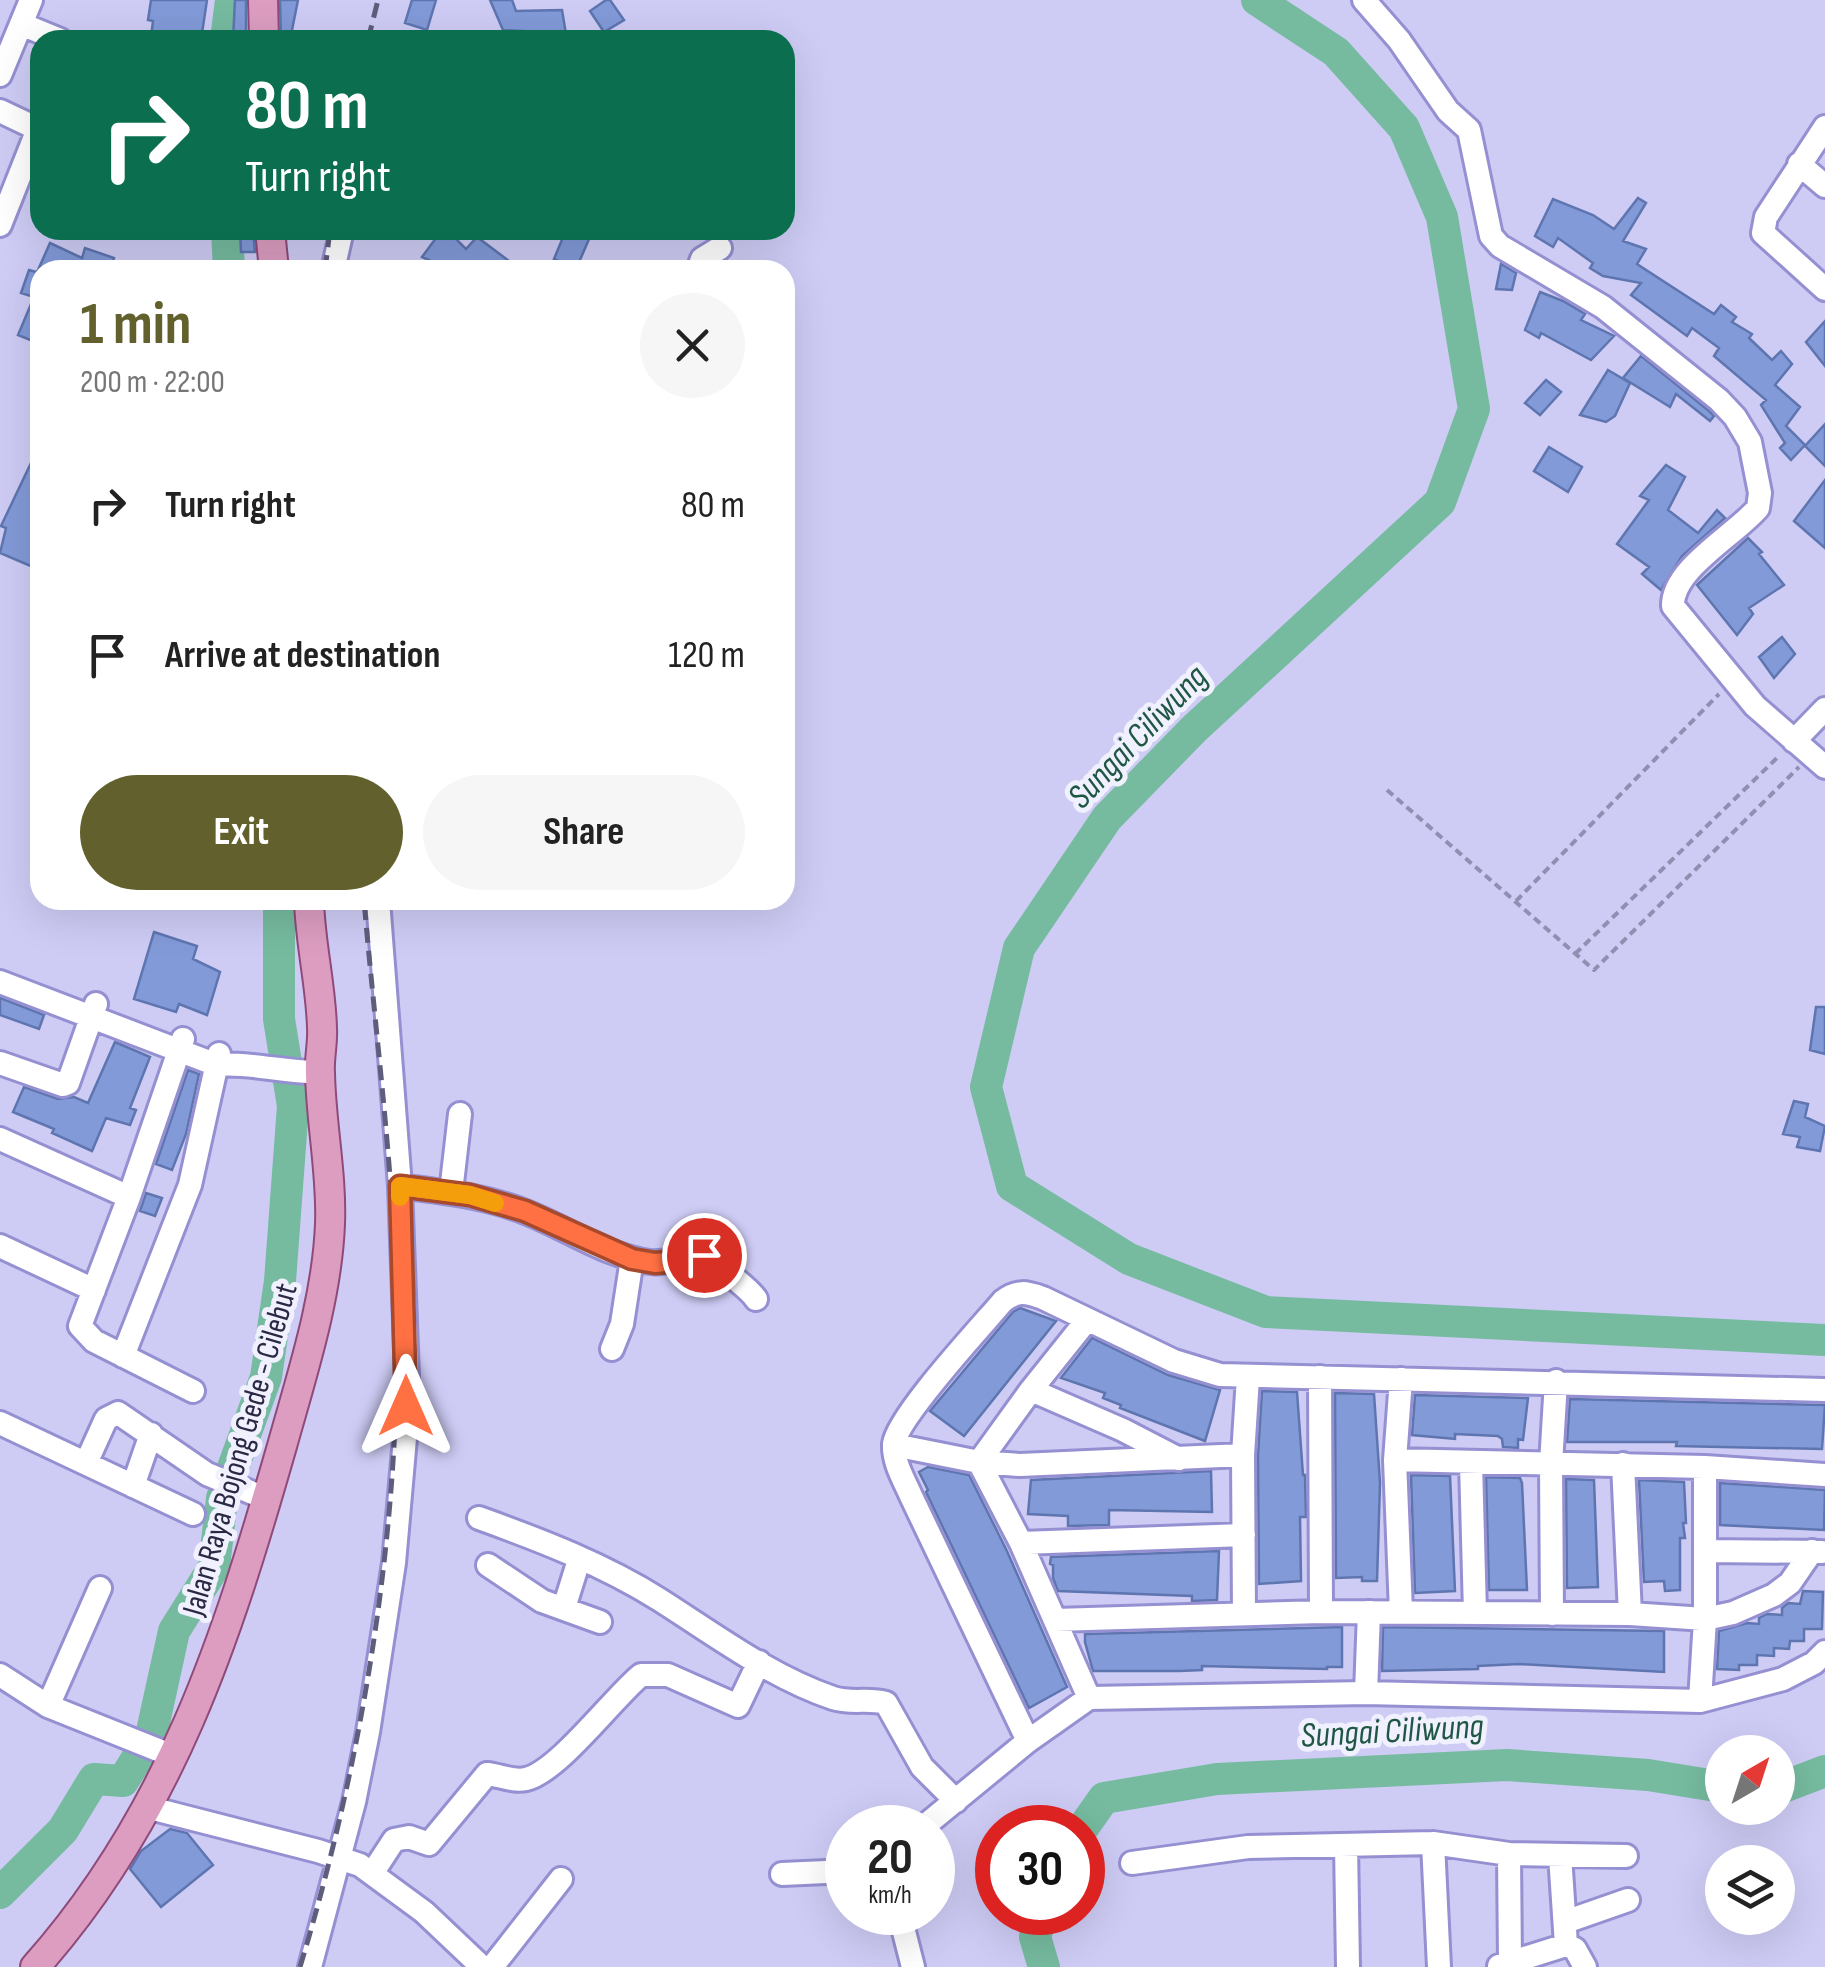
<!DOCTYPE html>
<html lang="en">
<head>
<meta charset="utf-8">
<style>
  body { margin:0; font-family:"Sofia Sans Condensed",sans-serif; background:#f6f6f6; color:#222; height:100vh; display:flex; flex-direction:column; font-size:38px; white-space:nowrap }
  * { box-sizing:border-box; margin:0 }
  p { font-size:32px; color:#767676 }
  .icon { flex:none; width:55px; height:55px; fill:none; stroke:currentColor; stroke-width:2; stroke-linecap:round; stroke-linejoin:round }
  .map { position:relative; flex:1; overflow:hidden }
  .sheet { position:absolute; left:30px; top:260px; width:765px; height:650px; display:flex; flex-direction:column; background:#fff; border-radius:30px; box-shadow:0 10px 40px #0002 }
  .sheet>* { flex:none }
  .banner { position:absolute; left:30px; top:30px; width:765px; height:210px; border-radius:30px; box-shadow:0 10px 40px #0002; background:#0b6e4f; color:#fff; overflow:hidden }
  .needle { width:65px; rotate:39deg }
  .buttons { position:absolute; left:1705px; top:1735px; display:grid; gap:20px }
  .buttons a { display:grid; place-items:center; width:90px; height:90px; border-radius:50%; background:#fff; box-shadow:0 10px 40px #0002; font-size:50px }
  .speed { position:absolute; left:825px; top:1805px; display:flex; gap:20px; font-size:50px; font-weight:700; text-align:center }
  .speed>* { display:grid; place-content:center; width:130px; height:130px; border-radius:50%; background:#fff; box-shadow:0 10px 40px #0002; line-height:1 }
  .speed small { font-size:25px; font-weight:400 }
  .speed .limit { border:15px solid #d22; background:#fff; color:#111 }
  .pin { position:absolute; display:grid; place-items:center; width:85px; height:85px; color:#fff; margin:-42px; border:5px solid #fff; border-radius:50%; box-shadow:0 2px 10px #0007 }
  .me { position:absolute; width:110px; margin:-55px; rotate:0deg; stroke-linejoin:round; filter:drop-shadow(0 0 8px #0008) }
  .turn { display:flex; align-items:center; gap:35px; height:210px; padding:0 50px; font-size:45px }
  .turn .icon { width:130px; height:130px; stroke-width:2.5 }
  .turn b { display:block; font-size:70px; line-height:85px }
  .round { display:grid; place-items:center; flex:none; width:105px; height:105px; border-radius:52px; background:#f6f6f6 }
  .head { display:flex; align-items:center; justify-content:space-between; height:170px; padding:0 50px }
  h1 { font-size:60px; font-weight:700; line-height:75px; color:#62612d }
  .primary-button { display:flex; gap:20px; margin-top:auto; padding:20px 50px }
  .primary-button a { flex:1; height:115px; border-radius:60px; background:#62612d; color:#fff; font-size:40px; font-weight:700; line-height:115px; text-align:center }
  .primary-button a+a { background:#f6f6f6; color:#222 }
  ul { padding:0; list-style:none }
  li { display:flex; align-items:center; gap:30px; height:150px; padding:0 50px }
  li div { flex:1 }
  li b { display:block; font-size:38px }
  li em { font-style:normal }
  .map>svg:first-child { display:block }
</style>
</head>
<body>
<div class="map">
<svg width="1825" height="1967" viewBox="0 0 1825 1967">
  <rect width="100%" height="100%" fill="#ceccf5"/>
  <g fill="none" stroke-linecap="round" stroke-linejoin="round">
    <!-- river -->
    <path stroke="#76bba0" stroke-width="32" d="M1257,0l79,52 68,76 38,89 32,192 -34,93 -246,227 -87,89 -88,130 -33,139 26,99 117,73 137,53 559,28
      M226,40l5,-40
      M227,230l2,40
      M1778,1789l47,-18
      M1082,1829l22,-31 113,-19 290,-14 141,10 74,12
      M0,1893l63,-63 31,-51 29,2 28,-45 23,-105 40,-64 8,-69 44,-121 14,-96 13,-175 -14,-87v-119
      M1043,1912l-8,25 9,30"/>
  </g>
  <!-- building -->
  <path fill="#829ad8" stroke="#5e75b0" stroke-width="2.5" d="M151,0h56l-6,40 -50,-3 2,-16 -5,-1z
    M235,0h11v40h-13z
    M280,0h18l-8,40h-9z
    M412,0h24l-9,30 -22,-7z
    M490,0h22l4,11 46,-1 5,30h-27l-1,-8 -36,-2z
    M606,0h4l14,20 -20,12 -14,-21z
    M1638,198l8,5 -23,38 23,8 -9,15 77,50 7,-9 15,12 -4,5 20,12 -3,4 23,22 9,-9 11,13 -17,21 25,22 -14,19 19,19 -14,15 -11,-12 5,-5 -24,-38 5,-5 -52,-44 5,-8 -27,-20 -5,8 -56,-41 10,-12 -38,-7 -13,-8 3,-5 -35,-25 -5,9 -18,-11 18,-37 40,16 21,14z
    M240,230h13l2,22h-14z
    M442,230h5l19,19 11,-12 44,33h-71l-28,-13z
    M566,230h27l-17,39 -22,-10z
    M50,243l32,15 3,-10 29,10 -4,12h-72z
    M1501,264l15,9 -4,17 -16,-1z
    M29,270l11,3v71l-22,-9 16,-38 -13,-4z
    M1540,292l23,9 22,13 -4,6 33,16 -23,24 -50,-27 -2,5 -14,-8z
    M1825,321v45l-19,-24z
    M1641,356l68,55 5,5 -4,5 -34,-27 -6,13 -47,-29z
    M1608,370l22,13 -15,33 -9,6 -26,-7z
    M1546,380l15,12 -21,23 -15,-12z
    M1825,424v42l-20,-20z
    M40,444v126l-40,-17 6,-25 -5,-2z
    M1549,447l33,20 -14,25 -34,-21z
    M1666,465l19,12 -17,33 30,23 19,-23 8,8 -43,38 -21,34 -19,-16 7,-7 -32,-23 32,-44 -9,-4z
    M1825,480v68l-31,-27z
    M1748,538l14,14 -3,2 25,31 -35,23 4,6 -16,21 -40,-50z
    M1782,637l13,17 -21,24 -15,-21z
    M154,932l43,14 -4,13 27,13 -13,43 -28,-11 -3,8 -42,-13z
    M0,998l44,17 -5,14 -39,-14z
    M1816,1007h9v47l-15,-4z
    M115,1042l35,15 -20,51 6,2 -6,15 -24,-7 -14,33 -40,-18 2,-4 -41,-17 11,-25 34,12 16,-2 14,6z
    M188,1070l11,4 -13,60 -14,36 -16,-6z
    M1794,1101l14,3 -3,13 20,9 -5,25 -23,-4 3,-10 -17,-3z
    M146,1193l16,5 -7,18 -15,-5z
    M1020,1308l36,13 -92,115 -34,-25 83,-99z
    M1092,1338l76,37 52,15 -15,51 -85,-33 1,-3 -18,-7 2,-5 -44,-15z
    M1262,1391l35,1 6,83h2l1,42h-6l1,64 -42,3 -1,-129z
    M1335,1393l39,1 6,89 -3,98h-15v-4l-26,1z
    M1415,1395l113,3 -5,42 -5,-1v9l-15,-1 -1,-8 -4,-3 -43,-2v5l-43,-4z
    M1570,1399l255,6 -3,44 -146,-3 1,-4h-110z
    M928,1467l41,8 37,74 61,138 -38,21 -103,-216 2,-2 -9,-18z
    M1211,1471l1,41 -103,-2v15l-41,1v-10l-40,-2 3,-34z
    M1411,1475l39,1 5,115 -40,2z
    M1486,1477l34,1 2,5 5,107h-38z
    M1566,1479l28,1 4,107 -31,1z
    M1639,1480l45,2 2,41h-3l2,15h-5v52l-15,1 -1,-10 -20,1z
    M1720,1483l105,7 -1,40 -104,-5z
    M1219,1551l-2,49 -25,1v-5l-134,-5 -5,-13v-13l-3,-1 1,-7z
    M1803,1591l20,1 -1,37h-18v12h-14l-1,8 -15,-1v8l-17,-1v10h-18v5l-22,-1 2,-38 28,-8 12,1v-6l8,-4 15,1v-7l6,-5 12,1z
    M1342,1627v40h-15v2l-125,-3v4l-22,1h-87l-8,-29v-8z
    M1383,1627l281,4v41l-145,-8 -41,2v3l-96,2z
    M170,1829l17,4 26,32 -52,42 -31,-38 11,-18z"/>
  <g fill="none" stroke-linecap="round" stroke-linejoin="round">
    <!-- minor casing -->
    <g stroke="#9590d1" stroke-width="28">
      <path id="minor" d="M1364,0l35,40 49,71 21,19 22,106 9,10 103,61 116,93 16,17 15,25 10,51 -2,15c-23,27 -86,61 -85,98l82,100 70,61
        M21,24l39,16
        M0,75l31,-75
        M0,111l40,19
        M1825,127l-59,90 -3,16 62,56
        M1799,164l26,22
        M0,225l38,-96
        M333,270l9,-40
        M698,270l4,-11 18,-11
        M1794,741l31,-32
        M0,982l217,83c35,-3 68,8 103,7
        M183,1039l-54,158 -49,129 14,15 99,50
        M0,1063l63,22 5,-2 28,-79
        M0,1139l129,58
        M400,1186c43,6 87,10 128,27 40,16 78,43 122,49 19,3 33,-10 51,-8 14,9 48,34 55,45
        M451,1192l9,-78
        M0,1246l94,44
        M612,1349l10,-25 10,-65
        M123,1356l67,-171 29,-131
        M1320,1377l1,235
        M1031,1390l56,-70
        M0,1423l193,91
        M894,1445l85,17 41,3 223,-10
        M1395,1460l310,7 120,8
        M87,1461l19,-42 12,-6 89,61 60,25
        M1471,1463l4,150
        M1623,1464l7,150
        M133,1486l18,-52
        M479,1518c61,22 126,47 181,82 55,35 111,77 173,98 18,6 36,0 53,5l36,64 34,34
        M1021,1543l223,-8
        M1705,1551l117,1
        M488,1565l54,36 58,21
        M564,1608l15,-48
        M1401,1612l-6,-152 6,-81
        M1244,1614l-1,-159 5,-78
        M1552,1614l-1,-150 5,-83
        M1055,1620l266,-8 309,2 75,5 28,-6 41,-18 16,-12 22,-32
        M0,1675l48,31 125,50
        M1366,1693l3,-81
        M1089,1698l-68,-155 -42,-81 52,-72 92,40 56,29
        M1700,1701l5,-82v-152
        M48,1706l52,-118
        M1028,1741l-117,-245c-7,-16 -18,-34 -17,-52 3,-27 87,-117 109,-143 14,-11 23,-9 40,-3l131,63 46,14 605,15
        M150,1808l168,43 42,14 64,47 58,55
        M922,1828l106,-87 61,-43 277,-5 334,8 83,-22 31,-16 11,-11
        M1433,1843l6,124
        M1346,1845l2,122
        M1509,1854l117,2
        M1560,1855l6,90
        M1132,1863l116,-16 185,-4 76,11 1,109
        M373,1872l21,-32 15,-3 20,7 58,-70c12,1 26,8 39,5 32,-7 87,-81 115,-104h27l70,31 21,-44
        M782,1874l66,-3
        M899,1912l14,55
        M1565,1922l63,-22
        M1499,1966l67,-21 9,4 10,18
        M310,1967l44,-165 14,-70 26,-169 11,-125 2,-62 -7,-190 -22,-286
        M492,1967l69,-88"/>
    </g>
    <!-- major casing -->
    <g stroke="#8f4a7a" stroke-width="32">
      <path id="major" d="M263,0l1,40
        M270,230l4,40
        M35,1967c136,-153 192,-329 247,-521 20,-72 45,-147 48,-222 2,-50 -9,-100 -10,-151 -1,-15 3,-30 2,-45 -1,-43 -12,-85 -13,-128"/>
    </g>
    <!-- path -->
    <path stroke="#908eb1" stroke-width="4" stroke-dasharray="8 5" stroke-linecap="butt" d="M1387,790l207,180 205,-203
      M1516,901l203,-207
      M1575,954l205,-199"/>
    <!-- minor -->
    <use href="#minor" stroke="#fff" stroke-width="22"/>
    <!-- major -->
    <use href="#major" stroke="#dc9dc1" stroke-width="28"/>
    <!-- rail -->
    <path stroke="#5f5d7c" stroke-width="5" stroke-dasharray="15 8" stroke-linecap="butt" d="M368,40l10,-40
      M325,270l5,-40
      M300,1967c59,-195 94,-402 97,-605 2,-154 -20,-309 -33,-462"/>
  </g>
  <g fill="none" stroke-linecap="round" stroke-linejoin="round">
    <!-- route casing -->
    <g stroke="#a6492c" stroke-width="25">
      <path id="route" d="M406,1406l-6,-220 70,9 55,16 107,48 23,4 23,-2 16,-8 10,2"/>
    </g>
    <!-- route -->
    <use href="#route" stroke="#ff7043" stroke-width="18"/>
    <!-- slow -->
    <path stroke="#f59e0b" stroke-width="18" d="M400,1197v-11l70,9 25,8"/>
  </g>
  <g text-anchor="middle" stroke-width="10" stroke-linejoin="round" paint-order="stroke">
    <!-- street labels -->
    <g font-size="32" fill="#2a2843" stroke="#f0f0fe">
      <text transform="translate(239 1449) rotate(-74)" y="11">Jalan Raya Bojong Gede - Cilebut</text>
    </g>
    <!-- water labels -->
    <g font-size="35" font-style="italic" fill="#205744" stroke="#f0f0fe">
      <text transform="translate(1137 736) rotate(-46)" y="12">Sungai Ciliwung</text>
      <text transform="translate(1392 1730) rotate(-3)" y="12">Sungai Ciliwung</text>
    </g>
  </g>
</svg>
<div class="buttons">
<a><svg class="needle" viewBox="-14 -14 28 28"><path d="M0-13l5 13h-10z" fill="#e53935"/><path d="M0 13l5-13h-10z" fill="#767676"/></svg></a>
<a><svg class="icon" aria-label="layers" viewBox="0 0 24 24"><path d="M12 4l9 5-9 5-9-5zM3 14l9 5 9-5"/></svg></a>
</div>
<div class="speed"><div>20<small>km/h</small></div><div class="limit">30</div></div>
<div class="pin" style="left:704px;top:1255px;background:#d93025"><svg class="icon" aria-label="arrive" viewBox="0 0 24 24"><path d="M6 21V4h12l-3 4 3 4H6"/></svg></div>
<svg class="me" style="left:406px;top:1406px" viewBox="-20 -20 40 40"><path d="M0-17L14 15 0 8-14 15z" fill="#ff7043" stroke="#fff" stroke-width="4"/></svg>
<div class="banner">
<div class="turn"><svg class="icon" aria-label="right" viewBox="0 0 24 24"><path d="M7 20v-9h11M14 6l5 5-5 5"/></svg><div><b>80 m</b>Turn right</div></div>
</div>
<section class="sheet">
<div class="head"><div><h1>1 min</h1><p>200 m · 22:00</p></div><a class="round"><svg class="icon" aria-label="close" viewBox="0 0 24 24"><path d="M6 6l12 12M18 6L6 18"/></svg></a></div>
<ul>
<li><svg class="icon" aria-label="right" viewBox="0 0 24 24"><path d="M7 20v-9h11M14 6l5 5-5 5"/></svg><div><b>Turn right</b></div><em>80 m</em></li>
<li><svg class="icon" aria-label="arrive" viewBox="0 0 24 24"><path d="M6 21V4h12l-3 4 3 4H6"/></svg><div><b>Arrive at destination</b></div><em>120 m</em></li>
</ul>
<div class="primary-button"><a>Exit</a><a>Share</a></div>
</section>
</div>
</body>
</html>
